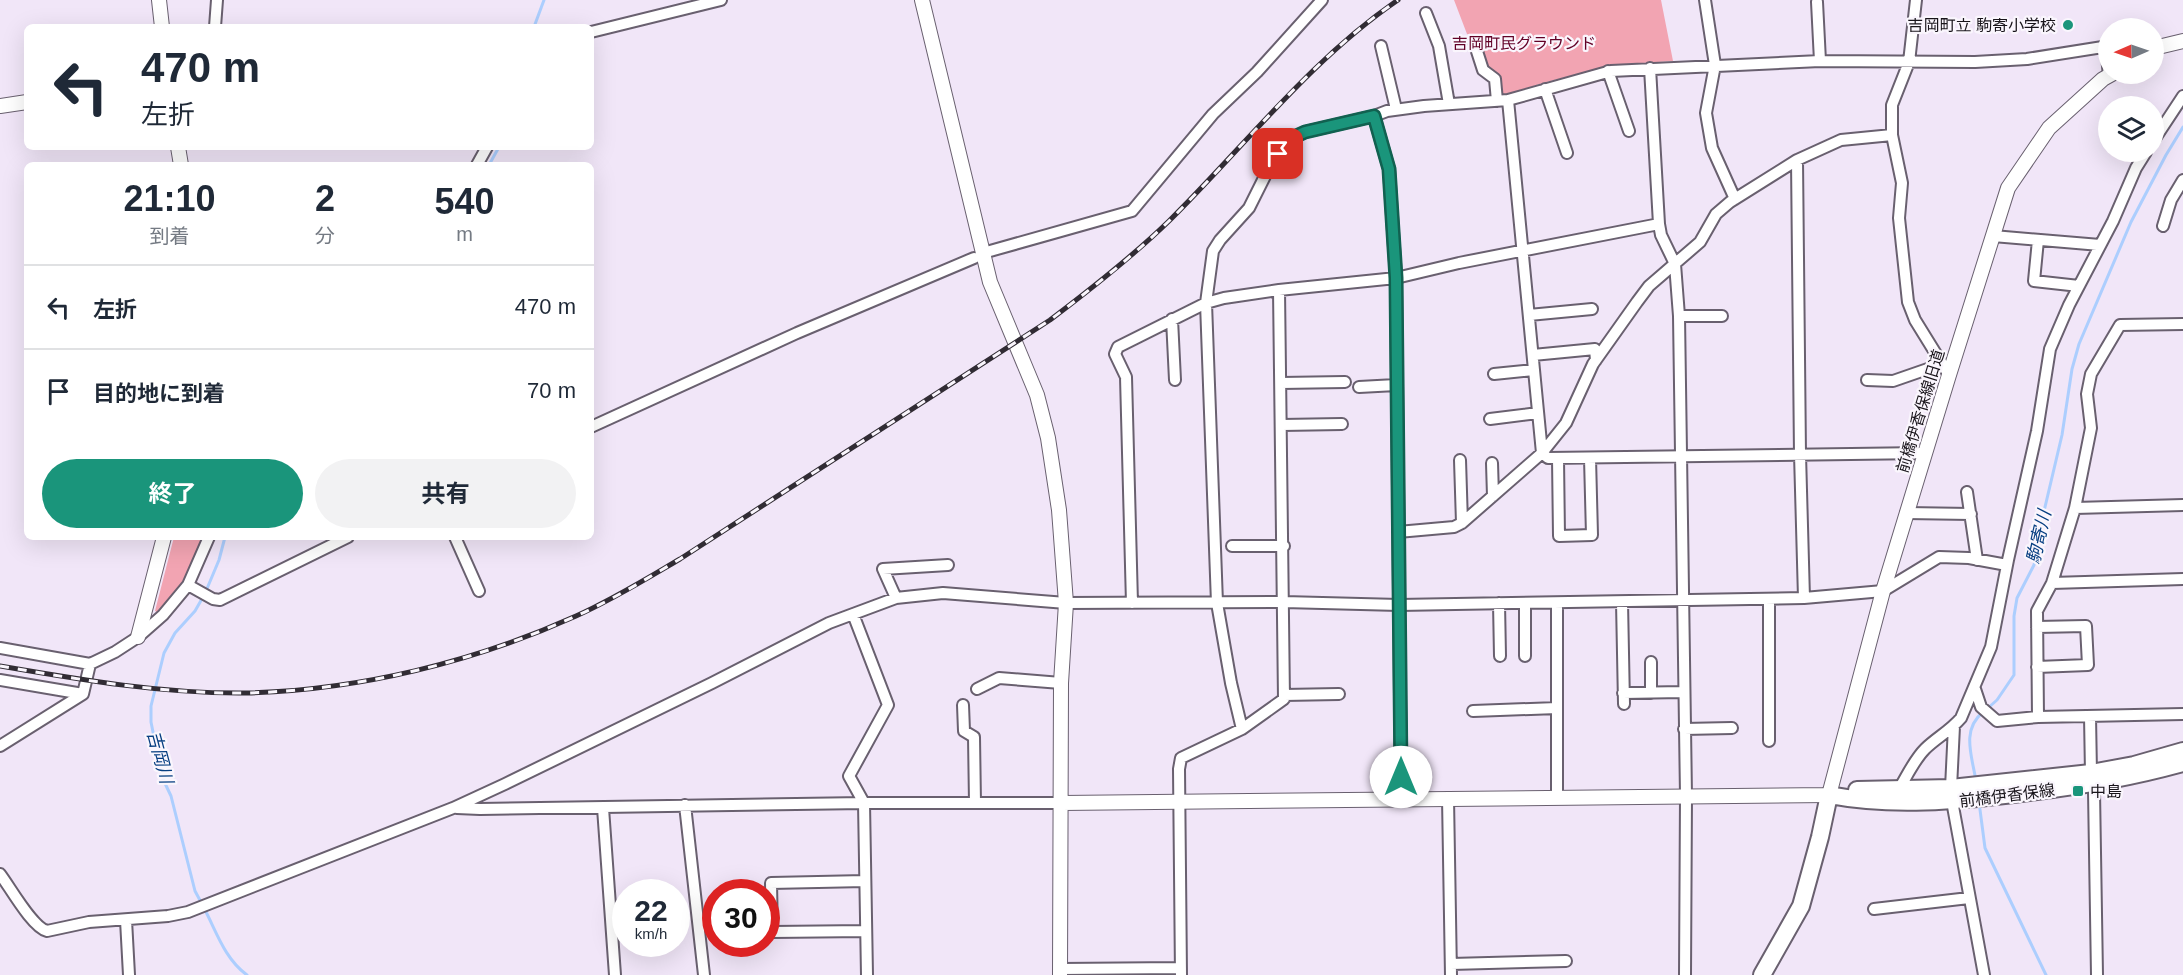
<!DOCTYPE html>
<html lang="ja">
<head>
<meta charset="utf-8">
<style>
  body { margin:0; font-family:Helvetica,"Noto Sans JP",sans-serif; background:#f2f2f3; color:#1f2937; height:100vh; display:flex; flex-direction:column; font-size:22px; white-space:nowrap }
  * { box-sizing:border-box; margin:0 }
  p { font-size:20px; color:#747a83 }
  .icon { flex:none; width:33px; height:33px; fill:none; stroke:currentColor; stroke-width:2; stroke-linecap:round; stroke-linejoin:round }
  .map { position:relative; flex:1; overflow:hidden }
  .drawer { position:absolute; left:24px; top:162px; width:570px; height:378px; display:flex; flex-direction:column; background:#fff; border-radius:9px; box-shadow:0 6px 24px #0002 }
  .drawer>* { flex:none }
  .top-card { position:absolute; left:24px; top:24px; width:570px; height:126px; border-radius:9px; box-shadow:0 6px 24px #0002; background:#fff; color:#1f2937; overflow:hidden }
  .needle { width:39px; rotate:268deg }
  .tools { position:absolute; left:2098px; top:18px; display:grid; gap:12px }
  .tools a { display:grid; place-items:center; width:66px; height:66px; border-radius:50%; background:#fff; box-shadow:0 6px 24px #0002; font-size:30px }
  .speed { position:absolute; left:612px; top:879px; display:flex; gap:12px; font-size:30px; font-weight:700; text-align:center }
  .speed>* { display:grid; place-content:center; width:78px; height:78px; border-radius:50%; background:#fff; box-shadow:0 6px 24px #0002; line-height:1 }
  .speed small { font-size:15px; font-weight:400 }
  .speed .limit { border:9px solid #d22; background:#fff; color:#111 }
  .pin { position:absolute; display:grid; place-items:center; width:51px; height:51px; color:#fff; margin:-26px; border-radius:12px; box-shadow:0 3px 9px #0006 }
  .me { position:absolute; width:66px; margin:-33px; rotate:0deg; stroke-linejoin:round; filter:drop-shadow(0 0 4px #0008) }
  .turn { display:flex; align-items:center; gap:21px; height:126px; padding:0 18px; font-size:27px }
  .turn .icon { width:78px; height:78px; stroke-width:2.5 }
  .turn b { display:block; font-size:42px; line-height:51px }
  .eta { display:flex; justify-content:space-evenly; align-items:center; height:102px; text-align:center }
  .eta b { font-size:36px; font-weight:700; line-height:42px }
  .button { display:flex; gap:12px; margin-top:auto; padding:12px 18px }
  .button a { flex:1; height:69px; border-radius:36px; background:#1a957b; color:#fff; font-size:24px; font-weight:700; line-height:69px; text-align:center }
  .button a+a { background:#f2f2f3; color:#1f2937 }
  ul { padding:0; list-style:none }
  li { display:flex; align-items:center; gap:18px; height:84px; padding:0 18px; border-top:2px solid #e0e1e3 }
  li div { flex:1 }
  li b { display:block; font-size:22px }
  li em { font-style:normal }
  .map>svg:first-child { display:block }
</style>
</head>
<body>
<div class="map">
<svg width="2183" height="975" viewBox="0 0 2183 975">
  <rect width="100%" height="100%" fill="#f1e6f8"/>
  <!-- green -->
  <path fill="#f2a4b2" d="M1454,0h207l12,61 -61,4 -69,18 -41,13 -5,-20 -11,-8 -9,-29 -10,-5z
    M174,537h30l-21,44 -26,31 -2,-1z"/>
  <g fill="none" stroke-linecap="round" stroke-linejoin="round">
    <!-- stream -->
    <path stroke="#accefe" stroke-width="3" d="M534,27l10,-27
      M489,165l10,-18
      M206,591l13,-31 6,-23
      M1988,708l9,-8 17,-25v-59l3,-18 17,-33 7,-41 21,-89 10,-66 7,-25 52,-122 35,-67 17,-28
      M1976,781c-4,-25 -15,-51 7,-69
      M1979,802l6,46 61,127
      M202,904l-7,-13 -24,-95 -9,-19 -11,-55v-16l13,-53 11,-20 20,-22 8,-14
      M205,910c12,23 20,49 42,65"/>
    <!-- minor casing -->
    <g stroke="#69606f" stroke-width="14">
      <path id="minor" d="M1705,0l10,65 -9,48 6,35 23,51
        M1916,0l-7,62 -17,43v30l10,48 -3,35 9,84 7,18 34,55
        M1817,2l3,59
        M1426,13l13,33 10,58
        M215,27l2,-27
        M591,32l130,-32
        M1474,42l9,28 12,9 2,22
        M1381,46l15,63
        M2106,47l3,29
        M1650,68l9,156 2,11 14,29 4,52 7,480 -1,179
        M1608,71l21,60
        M1545,89l22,64
        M1508,100l34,353 6,5 376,-5
        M1374,116l15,53 7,109 5,521
        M2154,140l29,-44
        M1797,160l3,294 4,144
        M477,165l10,-18
        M2163,226l8,-26 12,-20
        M1993,236l107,9
        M2038,240l-4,41 45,5
        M990,251l142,-40 81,-97 44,-42 65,-72
        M1529,315l63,-6
        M1679,316h43
        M1172,319l3,61
        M2183,324l-63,1 -29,49 -4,20 4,34 -16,80 -23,75 -15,28 1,106 145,-3
        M1533,355l62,-6 1,11
        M1494,374l40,-4
        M1867,380l26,1 49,-17
        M1281,383l64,-1
        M1359,387l37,-2
        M1490,419l48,-6
        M1282,425l60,-1
        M591,427l206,-94 177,-75
        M1558,458l1,78 33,-1 -2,-77
        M1460,460l2,63
        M1492,463l1,33
        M1967,492l10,68
        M2075,508l108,-3
        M1906,513l65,1
        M1398,532l56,-5 8,-4 80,-70 24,-30 27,-59 44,-62 12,-16 51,-44 16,-28 14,-12 67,-42 44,-20 51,-5
        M455,537l24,54
        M1232,546h52
        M2052,583l131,-4
        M188,585l25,14 7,1 128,-63
        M896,598l-13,-29 65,-4
        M1769,599v142
        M1622,602l2,102
        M1132,603l-6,-226 -11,-23 3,-7 88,-44 18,-5 55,-8 117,-12 63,-15 200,-39
        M1499,603l1,53
        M1525,603v53
        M853,614l35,91 -39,71 15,27 3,172
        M2037,627l49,-1 2,39 -51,2
        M0,648l90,16 25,-12 23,-15 25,-22 25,-30 21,-48
        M1651,662v31
        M0,680l83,14
        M977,689l22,-11 62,5
        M1975,689l6,18 16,14 41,-4
        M1623,693l60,-1
        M1284,695l55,-1
        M963,705l1,26 10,6 1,66
        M1473,711l84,-3
        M2090,716l1,57
        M1954,726l-3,62 1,13 32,174
        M1242,729l-11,-46 -14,-80 -11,-300 7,-52 7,-11 29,-32 21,-42 24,-29 11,-5 69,-16 13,-5 37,-5 84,-6 103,-29 209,-10 155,1 52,-3 82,-13
        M1684,729l48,-1
        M0,746l83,-52 7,-30
        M1899,789c8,-13 15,-29 26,-40 11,-11 25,-18 36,-31l30,-71 17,-87 29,-129 13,-82 19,-44 44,-84 23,-53 10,-16
        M2094,791l3,184
        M1557,797v-194
        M1448,798l3,177
        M685,805l19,170
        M457,808l23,1 384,-6h198
        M603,808l12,167
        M0,874c10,13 32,53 47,57l42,-9 79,-6 20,-4 265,-104 52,-24 207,-101 117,-60 67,-25 47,-5 123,10 218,-1 115,3 405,-7 79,-7 56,-34 30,1 38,7
        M865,881l-94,2 1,49 94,-1
        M1874,909l95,-11
        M126,920l3,55
        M1451,964l115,-3
        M1060,969l121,-1
        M1181,975l-2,-206 2,-11 61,-29 42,-30 -5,-409"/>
    </g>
    <!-- tertiary casing -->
    <g stroke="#69606f" stroke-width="16">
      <path id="tertiary" d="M159,0l3,27
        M922,0l68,282 47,113 11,43 11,72 7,93 -5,80 -1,292
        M2154,48l29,-7
        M0,106l27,-4
        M178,147l3,18
        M138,637l26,-100
        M1062,803l767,-8 54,-204 66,-216 59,-187 41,-60 54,-49 9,-5"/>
    </g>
    <!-- primary casing -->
    <g stroke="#69606f" stroke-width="20">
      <path id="primary" d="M1857,790l94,-2 140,-15 43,-8 49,-14
        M1829,795c63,12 129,6 192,-2 55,-6 108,-15 162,-30
        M1762,975l39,-69 19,-69 9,-42"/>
    </g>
    <!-- minor -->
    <use href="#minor" stroke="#fff" stroke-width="10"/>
    <!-- tertiary -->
    <use href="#tertiary" stroke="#fff" stroke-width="14"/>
    <!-- primary -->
    <use href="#primary" stroke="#fff" stroke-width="16"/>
    <!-- rail casing -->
    <g stroke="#312c34" stroke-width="5">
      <path id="rail" d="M0,666c82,14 164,28 247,27 113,-3 227,-31 329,-77 36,-16 70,-37 104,-57l370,-239c41,-31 82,-63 119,-99 75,-74 141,-161 229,-221"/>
    </g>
    <!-- rail -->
    <use href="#rail" stroke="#faf6fd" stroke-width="3" stroke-dasharray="9" stroke-linecap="butt"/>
  </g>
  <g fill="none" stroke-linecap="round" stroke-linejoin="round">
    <!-- route casing -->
    <g stroke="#116150" stroke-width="15">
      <path id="route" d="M1278,154l16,-17 11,-5 69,-16 15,53 7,109 5,499"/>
    </g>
    <!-- route -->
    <use href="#route" stroke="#1a957b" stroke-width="10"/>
  </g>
  <!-- markers -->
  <g fill="#1a957b" stroke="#faf6fd" stroke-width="2">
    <circle cx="2068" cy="25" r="6"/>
    <rect x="2072" y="785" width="12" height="12" rx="3"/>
  </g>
  <g text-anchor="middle" stroke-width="4.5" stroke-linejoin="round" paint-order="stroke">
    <!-- poi labels -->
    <g font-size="16" fill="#18141a" stroke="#faf6fd" text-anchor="end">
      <text x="2056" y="31">吉岡町立 駒寄小学校</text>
      <text x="2090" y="797" text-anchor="start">中島</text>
    </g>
    <!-- park labels -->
    <g font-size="16" fill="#620126" stroke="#faf6fd">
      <text x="1524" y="49">吉岡町民グラウンド</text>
    </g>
    <!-- street labels -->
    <g font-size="16" fill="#18141a" stroke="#faf6fd">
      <text transform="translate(1920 411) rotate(-73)" y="6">前橋伊香保線旧道</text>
      <text transform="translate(2007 795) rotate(-7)" y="6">前橋伊香保線</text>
    </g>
    <!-- water labels -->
    <g font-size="18" font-style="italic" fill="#063e81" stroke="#faf6fd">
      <text transform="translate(2039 537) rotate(-77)" y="6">駒寄川</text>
      <text transform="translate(160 757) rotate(75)" y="6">吉岡川</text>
    </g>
  </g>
</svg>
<div class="tools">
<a><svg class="needle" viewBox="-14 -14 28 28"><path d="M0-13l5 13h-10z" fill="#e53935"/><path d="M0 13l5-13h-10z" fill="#747a83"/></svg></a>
<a><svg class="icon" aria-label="layers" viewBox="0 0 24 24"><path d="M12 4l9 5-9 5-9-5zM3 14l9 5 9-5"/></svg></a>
</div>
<div class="speed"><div>22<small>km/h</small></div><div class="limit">30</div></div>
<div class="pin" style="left:1278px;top:154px;background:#d93025"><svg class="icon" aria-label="arrive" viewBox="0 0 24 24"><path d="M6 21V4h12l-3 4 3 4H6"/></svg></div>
<svg class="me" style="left:1401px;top:777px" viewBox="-20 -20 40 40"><circle r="19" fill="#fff"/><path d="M0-13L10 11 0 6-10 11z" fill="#1a957b"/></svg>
<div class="top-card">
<div class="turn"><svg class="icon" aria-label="left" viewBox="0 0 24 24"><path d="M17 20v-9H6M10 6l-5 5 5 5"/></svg><div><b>470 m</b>左折</div></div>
</div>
<section class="drawer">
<div class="eta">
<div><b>21:10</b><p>到着</p></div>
<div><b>2</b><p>分</p></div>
<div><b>540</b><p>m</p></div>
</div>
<ul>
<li><svg class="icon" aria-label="left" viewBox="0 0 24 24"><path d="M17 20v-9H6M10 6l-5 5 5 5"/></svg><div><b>左折</b></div><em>470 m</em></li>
<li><svg class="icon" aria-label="arrive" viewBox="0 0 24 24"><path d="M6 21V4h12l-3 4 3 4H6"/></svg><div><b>目的地に到着</b></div><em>70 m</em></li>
</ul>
<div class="button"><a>終了</a><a>共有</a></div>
</section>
</div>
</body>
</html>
